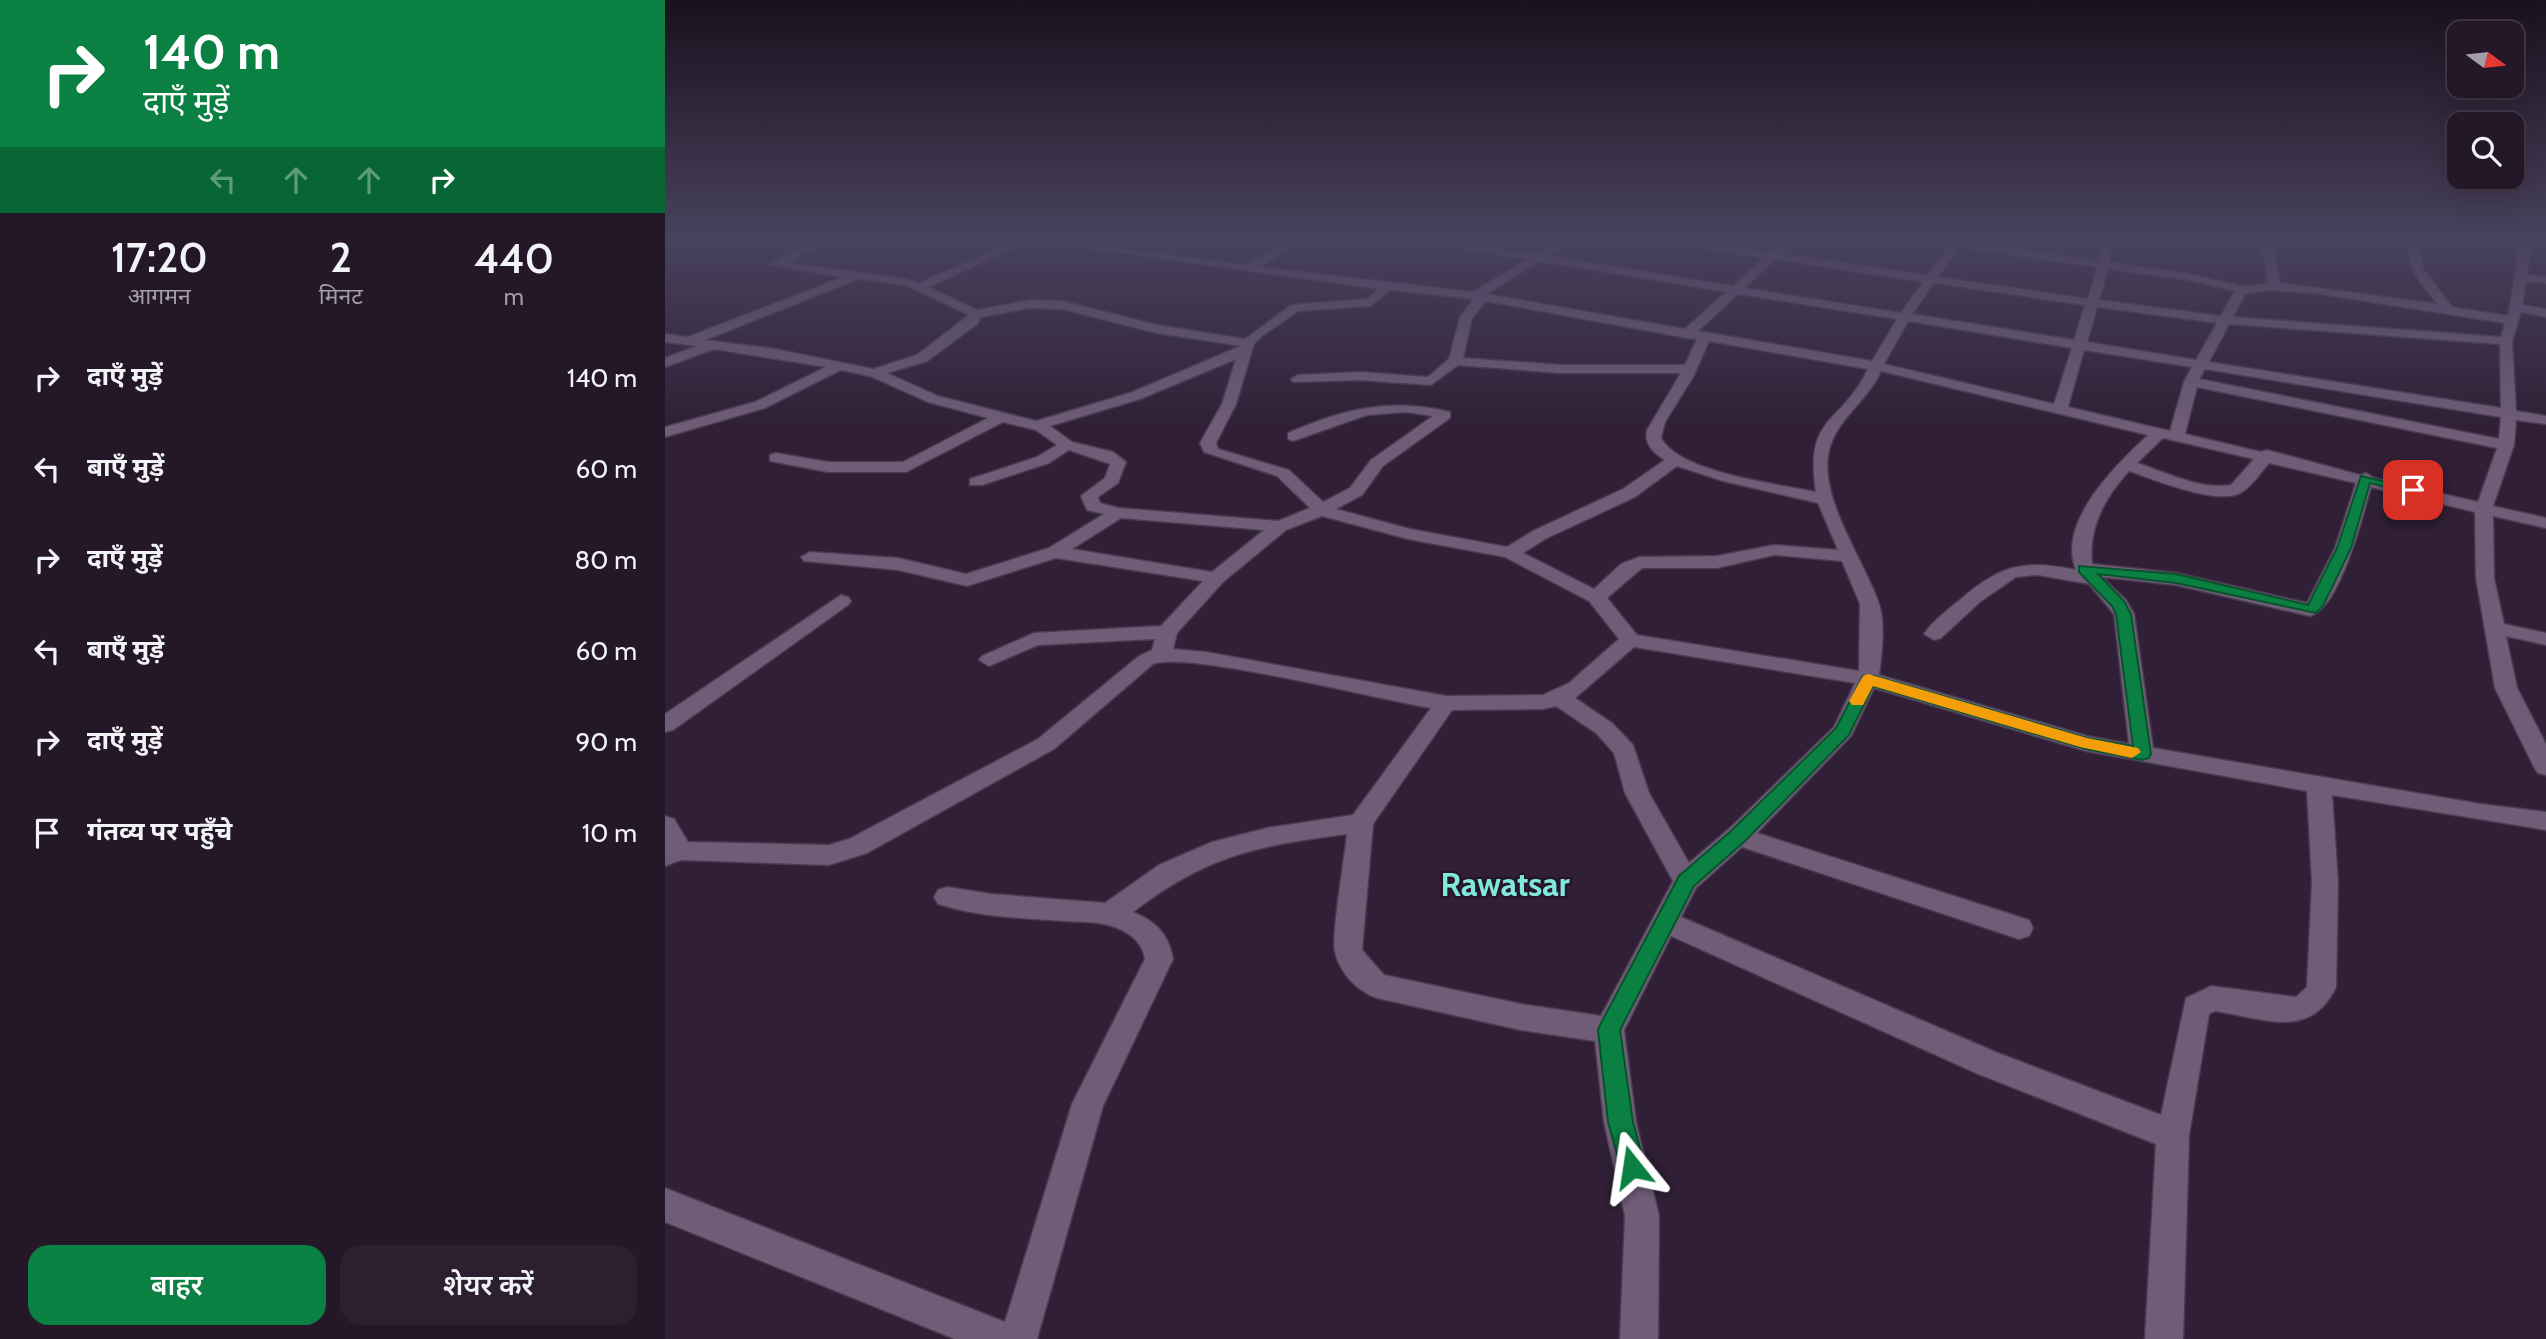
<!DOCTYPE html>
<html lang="hi">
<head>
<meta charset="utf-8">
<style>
  body { margin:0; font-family:Cabin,"Noto Sans Devanagari",sans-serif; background:#2c2030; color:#f1f3f6; height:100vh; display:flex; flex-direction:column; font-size:26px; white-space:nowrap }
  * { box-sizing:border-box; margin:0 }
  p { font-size:23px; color:#a39fa8 }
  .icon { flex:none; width:38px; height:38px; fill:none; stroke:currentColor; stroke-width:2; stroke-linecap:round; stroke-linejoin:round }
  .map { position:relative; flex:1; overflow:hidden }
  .panel { display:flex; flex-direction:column; background:#241728; width:665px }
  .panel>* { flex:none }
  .top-card { background:#0b8043; color:#fff; overflow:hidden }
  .needle { width:46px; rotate:105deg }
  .buttons { position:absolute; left:1782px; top:21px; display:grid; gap:14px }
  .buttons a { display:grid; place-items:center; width:77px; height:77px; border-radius:14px; background:#241728; box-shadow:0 7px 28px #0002,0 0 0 2px #413645; font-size:35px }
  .pin { position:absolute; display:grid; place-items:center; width:60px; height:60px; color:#fff; margin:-30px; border-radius:14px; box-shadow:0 4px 10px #0006 }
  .me { position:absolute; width:77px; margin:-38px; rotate:345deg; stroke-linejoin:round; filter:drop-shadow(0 0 5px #0008) }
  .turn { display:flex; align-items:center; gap:24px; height:147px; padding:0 28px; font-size:32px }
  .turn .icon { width:91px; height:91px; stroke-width:2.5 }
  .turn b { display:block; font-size:49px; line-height:60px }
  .lanes { display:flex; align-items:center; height:66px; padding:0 28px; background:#0003; justify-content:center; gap:35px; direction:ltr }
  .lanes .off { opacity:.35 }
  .eta { display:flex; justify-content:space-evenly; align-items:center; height:119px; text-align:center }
  .eta b { font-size:42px; font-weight:600; line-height:49px }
  .action { display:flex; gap:14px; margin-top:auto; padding:14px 28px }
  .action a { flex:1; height:80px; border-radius:21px; background:#0b8043; color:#fff; font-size:28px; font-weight:600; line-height:80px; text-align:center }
  .action a+a { background:#2c2030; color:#f1f3f6 }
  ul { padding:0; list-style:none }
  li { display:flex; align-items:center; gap:21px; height:91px; padding:0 28px }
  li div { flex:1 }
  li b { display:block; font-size:26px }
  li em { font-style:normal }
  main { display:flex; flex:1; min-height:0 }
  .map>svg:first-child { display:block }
</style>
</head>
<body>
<main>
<section class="panel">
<div class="top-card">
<div class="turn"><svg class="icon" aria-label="right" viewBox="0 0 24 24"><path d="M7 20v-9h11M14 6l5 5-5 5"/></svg><div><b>140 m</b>दाएँ मुड़ें</div></div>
<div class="lanes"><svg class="icon off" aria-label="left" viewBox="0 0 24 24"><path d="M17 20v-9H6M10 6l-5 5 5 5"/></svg><svg class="icon off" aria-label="ahead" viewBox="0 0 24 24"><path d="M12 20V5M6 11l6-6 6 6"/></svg><svg class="icon off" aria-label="ahead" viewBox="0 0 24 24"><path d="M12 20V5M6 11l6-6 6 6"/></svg><svg class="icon" aria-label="right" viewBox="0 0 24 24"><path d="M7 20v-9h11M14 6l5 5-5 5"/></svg></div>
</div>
<div class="eta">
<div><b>17:20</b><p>आगमन</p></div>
<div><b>2</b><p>मिनट</p></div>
<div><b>440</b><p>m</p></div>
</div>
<ul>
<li><svg class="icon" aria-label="right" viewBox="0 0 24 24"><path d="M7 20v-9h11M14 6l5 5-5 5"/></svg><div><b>दाएँ मुड़ें</b></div><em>140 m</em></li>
<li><svg class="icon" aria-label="left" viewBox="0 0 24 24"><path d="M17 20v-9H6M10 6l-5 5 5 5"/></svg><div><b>बाएँ मुड़ें</b></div><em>60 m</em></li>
<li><svg class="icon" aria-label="right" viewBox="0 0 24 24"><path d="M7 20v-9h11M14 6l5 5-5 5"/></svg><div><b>दाएँ मुड़ें</b></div><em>80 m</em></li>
<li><svg class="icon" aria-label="left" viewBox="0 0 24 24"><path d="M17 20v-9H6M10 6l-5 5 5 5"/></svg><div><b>बाएँ मुड़ें</b></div><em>60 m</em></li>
<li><svg class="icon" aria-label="right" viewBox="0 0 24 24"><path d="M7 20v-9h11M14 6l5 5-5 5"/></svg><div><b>दाएँ मुड़ें</b></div><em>90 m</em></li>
<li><svg class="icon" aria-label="arrive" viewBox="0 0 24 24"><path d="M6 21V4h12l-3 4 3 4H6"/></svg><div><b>गंतव्य पर पहुँचे</b></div><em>10 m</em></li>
</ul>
<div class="action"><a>बाहर</a><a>शेयर करें</a></div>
</section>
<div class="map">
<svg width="1881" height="1339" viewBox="0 0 1881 1339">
  <rect width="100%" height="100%" fill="#301f36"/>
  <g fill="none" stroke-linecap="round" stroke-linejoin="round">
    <!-- minor casing -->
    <g stroke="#493b4e" stroke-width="3">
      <path id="minor" d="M150,240h12l-39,23 120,16 11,4 98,-43h13l-101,47 48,23 53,-10 32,1 95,24 88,14 46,-34 76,-6 11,-10 -347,-49h26l189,25 46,-25h12l-45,27 214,25 55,-33 -101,-16 -5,-3c38,0 73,11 110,14 14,1 26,-14 41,-14l-24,16 184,30 31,-28 -109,-18h26l89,12 14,-12h11l-14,14 147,21 21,-29 -24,-6h38l135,21 3,-21h10l-2,22 80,12 57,13 22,-4 -7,-43h10l9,43 158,21c-17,-19 -32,-37 -31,-64h10l6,29 29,38 56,9 13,-76h10l-4,35 19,2v6l-20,-1 -4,23 24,4v8l-25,-5 -9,29 4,70 30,5v8l-30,-4 -2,25 -21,61 53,12v10l-53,-12 1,62 10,46 42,9v12l-40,-9 11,52 29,56v31l-8,-2 -4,-6 -39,-79 -19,-110 -1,-66 -104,-25c-8,28 -31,122 -61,129l-134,-31 -74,-8 24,23 8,14 19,134 328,56 65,8v18l-214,-35 6,87 -2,105c-26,54 -72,31 -121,24l-6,3 -20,121 -6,204h-38l11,-195 -180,-71 -305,-137 -47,94 12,92 23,94 -1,123h-38l5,-123 -21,-94 -9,-81 -74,-11 -144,-32c-20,-7 -37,-25 -42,-46 -4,-16 10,-96 12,-118 -91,12 -140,21 -214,78 22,9 36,22 40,47l-70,147 -66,233h-82l-290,-117v-34l340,134 67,-218 73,-145c-3,-19 -19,-29 -37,-34 -13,-4 -29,-3 -43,-4 -42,-3 -87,-4 -127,-17l-4,-7 4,-7 9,-3 45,7 113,9 54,-38 53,-23 55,-14 86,-13 78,-107c-50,-8 -244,-57 -278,-44l-99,85 -187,104 -38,12 -148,-5 -16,6v-50l9,3 14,23 141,3 20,-6 189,-100 101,-83 13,-6 3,-11 -117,6 -49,21 -10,-6 3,-4 52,-23 127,-7 42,-45 -147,-23 -89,28 -69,-16 -94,-9 -3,-4 9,-5 88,6 68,16 83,-26 55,-34 -17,-4 -6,-14 24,-18 5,-14 -41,-14 -20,13 -67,22h-12v-6l67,-22 20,-12 -21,-15 -33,-8 -97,50h-78l-58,-11v-6l6,-2 52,9h75l85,-44 -60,-16 -58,-26 -29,-6 -76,38 -100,29v-10l90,-25 71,-35 -112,-18 -49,18v-9l32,-12 -32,-4v-8l23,3 155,-60 -73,-12zM1293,247l139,20 -1,4 -8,28 -150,-22zM1110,259l148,23 -22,31 -156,-25zM875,261l186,31 -41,37 -199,-35zM1443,269l81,11 46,11 -14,25 -122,-16zM193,279l47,6 64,30 -52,40 -44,14 -98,-20 -70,-9zM1269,283l151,22 -11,35 -162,-26zM725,290l84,9 -14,18 -11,42 -21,18 -69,-5 -61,3 -7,4 2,3 66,-2 72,5 27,-20 103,8h120l-34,57c-3,15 7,23 18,30l-42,29 -90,42 -26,16 -97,-18 -74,-20 26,-14 21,-29 67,-48v-6c-58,-15 -108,-3 -162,21v6l5,2 74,-26 39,-3 27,4 -62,44 -21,28 -27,14 -34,-32 -71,-21 -2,-6 20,-39 18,-60 8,-8 36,-25 72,-5zM1603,290l46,3 191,30 -4,14 -268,-20 12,-23zM1073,294l159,25 -25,42 -174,-30zM821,301l201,37 10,1 -12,26h-124l-98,-7 9,-40zM1432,307l120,16 -21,37 -109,-18zM365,308l32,1 95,24 84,13 -111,47 -94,28 -98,-25 -51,-23 40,-12 50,-37 4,-7zM1243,321l164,27 -18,56 -170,-40zM1564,324l271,20 1,64 -292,-46zM1044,341l159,28c-27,57 -64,45 -52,123 -38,-8 -136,-19 -155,-54l4,-16 28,-45zM1419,350l108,17 -8,15 -14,49 -102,-24zM571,359l-14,45 -22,39 4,9 73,24 33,32 -32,13 -159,-13 -19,-5 -2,-6 20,-14 8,-21 -13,-10 -41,-10 -22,-16 90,-27zM1540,369l296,48 -2,22 -300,-60zM1216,371l267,64c-31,29 -92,87 -72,135 -52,-11 -76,-5 -116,30 -13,10 -27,21 -36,34l10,6 7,-2 40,-37 35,-24 22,-2 51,9 25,30 15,130 -42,-8 -208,-61c3,-21 7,-54 -1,-74 -15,-42 -60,-105 -49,-150 7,-32 39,-50 52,-80zM1532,387l300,61 -19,54 -104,-24 -8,-5 -6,2 -93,-25 -6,2 -76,-18zM1498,438l91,21 -23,26c-31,5 -66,-13 -94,-22zM1604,463l87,20 -21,65 -28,55 -131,-30 -84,-9c-4,-36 13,-67 37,-93 24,8 90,36 113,21 10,-6 19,-20 27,-29zM1012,466l46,15 95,22 20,47 -64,-5 -57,11 -78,1 -18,7 -27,25 -71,-36 22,-14 90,-42zM657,516l86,23 97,18 84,44 30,38 -50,44 -26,12 -97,1 -240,-44 -33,-3 4,-16 46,-51 63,-52zM456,518l143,12 -52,42 -140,-23zM1109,555l68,6 18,43 -1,67 -222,-36 -30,-37 35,-30h75zM969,647l221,36 -21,44 -105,102 -40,34 -40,-70 -16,-48 -21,-22 -37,-25zM1209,688l212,63 221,40 5,91 -5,105 -11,10 -85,-11 -25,12 -25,117 -163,-62 -317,-136 15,-29 46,-41 277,92 10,-3 4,-8 -4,-8 -272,-87 94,-97zM891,706l40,27 18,20 11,40 48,88 -72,135 -80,-12 -137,-29 -22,-25 11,-126 79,-114 91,-1z
        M176,595l7,2 3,4 -3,4 -175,125 -8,2v-18z"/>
    </g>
    <!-- minor -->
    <use href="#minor" fill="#6f5c77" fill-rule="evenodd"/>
  </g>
  <!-- sky -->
  <linearGradient id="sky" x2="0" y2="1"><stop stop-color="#1a111e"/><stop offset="0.56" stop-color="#48425d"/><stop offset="1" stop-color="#48425d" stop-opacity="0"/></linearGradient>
  <rect width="1881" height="427" fill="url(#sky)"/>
  <!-- route -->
  <path fill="#0b8043" stroke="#07532c" stroke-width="2" d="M1696,476l58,14 -6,4 -43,-11 -19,65 -28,58 -7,7 -140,-30 -78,-9 26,27 7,13 20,140 -2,4 -7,2 -56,-11 -213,-63 -24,49 -104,106 -51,45 -74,144 13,92 12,45 -4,8 -9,4 -9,-4 -15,-53 -10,-92 3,-7 78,-147 52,-45 105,-103 27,-52h11l213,62 46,8 -17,-132 -4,-8 -33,-34v-6l97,8 132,31 29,-57z"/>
  <!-- slow -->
  <path fill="#f59e0b" d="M1203,674l219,64 51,10 3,4 -9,6 -52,-11 -207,-61 -10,19h-11l-3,-4 14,-25z"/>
  <g text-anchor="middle" stroke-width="5" stroke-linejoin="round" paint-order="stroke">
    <!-- near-district labels -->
    <g font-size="33" font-weight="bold" fill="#81e9da" stroke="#26152b">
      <text x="840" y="896">Rawatsar</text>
    </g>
  </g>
</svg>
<div class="buttons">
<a><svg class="needle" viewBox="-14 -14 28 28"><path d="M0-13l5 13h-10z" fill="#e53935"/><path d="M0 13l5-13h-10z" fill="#a39fa8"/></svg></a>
<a><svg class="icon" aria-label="search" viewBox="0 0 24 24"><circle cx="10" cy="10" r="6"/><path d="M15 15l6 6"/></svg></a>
</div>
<div class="pin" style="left:1748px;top:490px;background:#d93025"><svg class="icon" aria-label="arrive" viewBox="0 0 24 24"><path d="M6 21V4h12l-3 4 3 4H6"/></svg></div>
<svg class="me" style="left:967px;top:1167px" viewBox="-20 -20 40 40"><path d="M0-17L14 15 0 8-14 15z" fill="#0b8043" stroke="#fff" stroke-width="4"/></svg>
</div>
</main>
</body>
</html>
